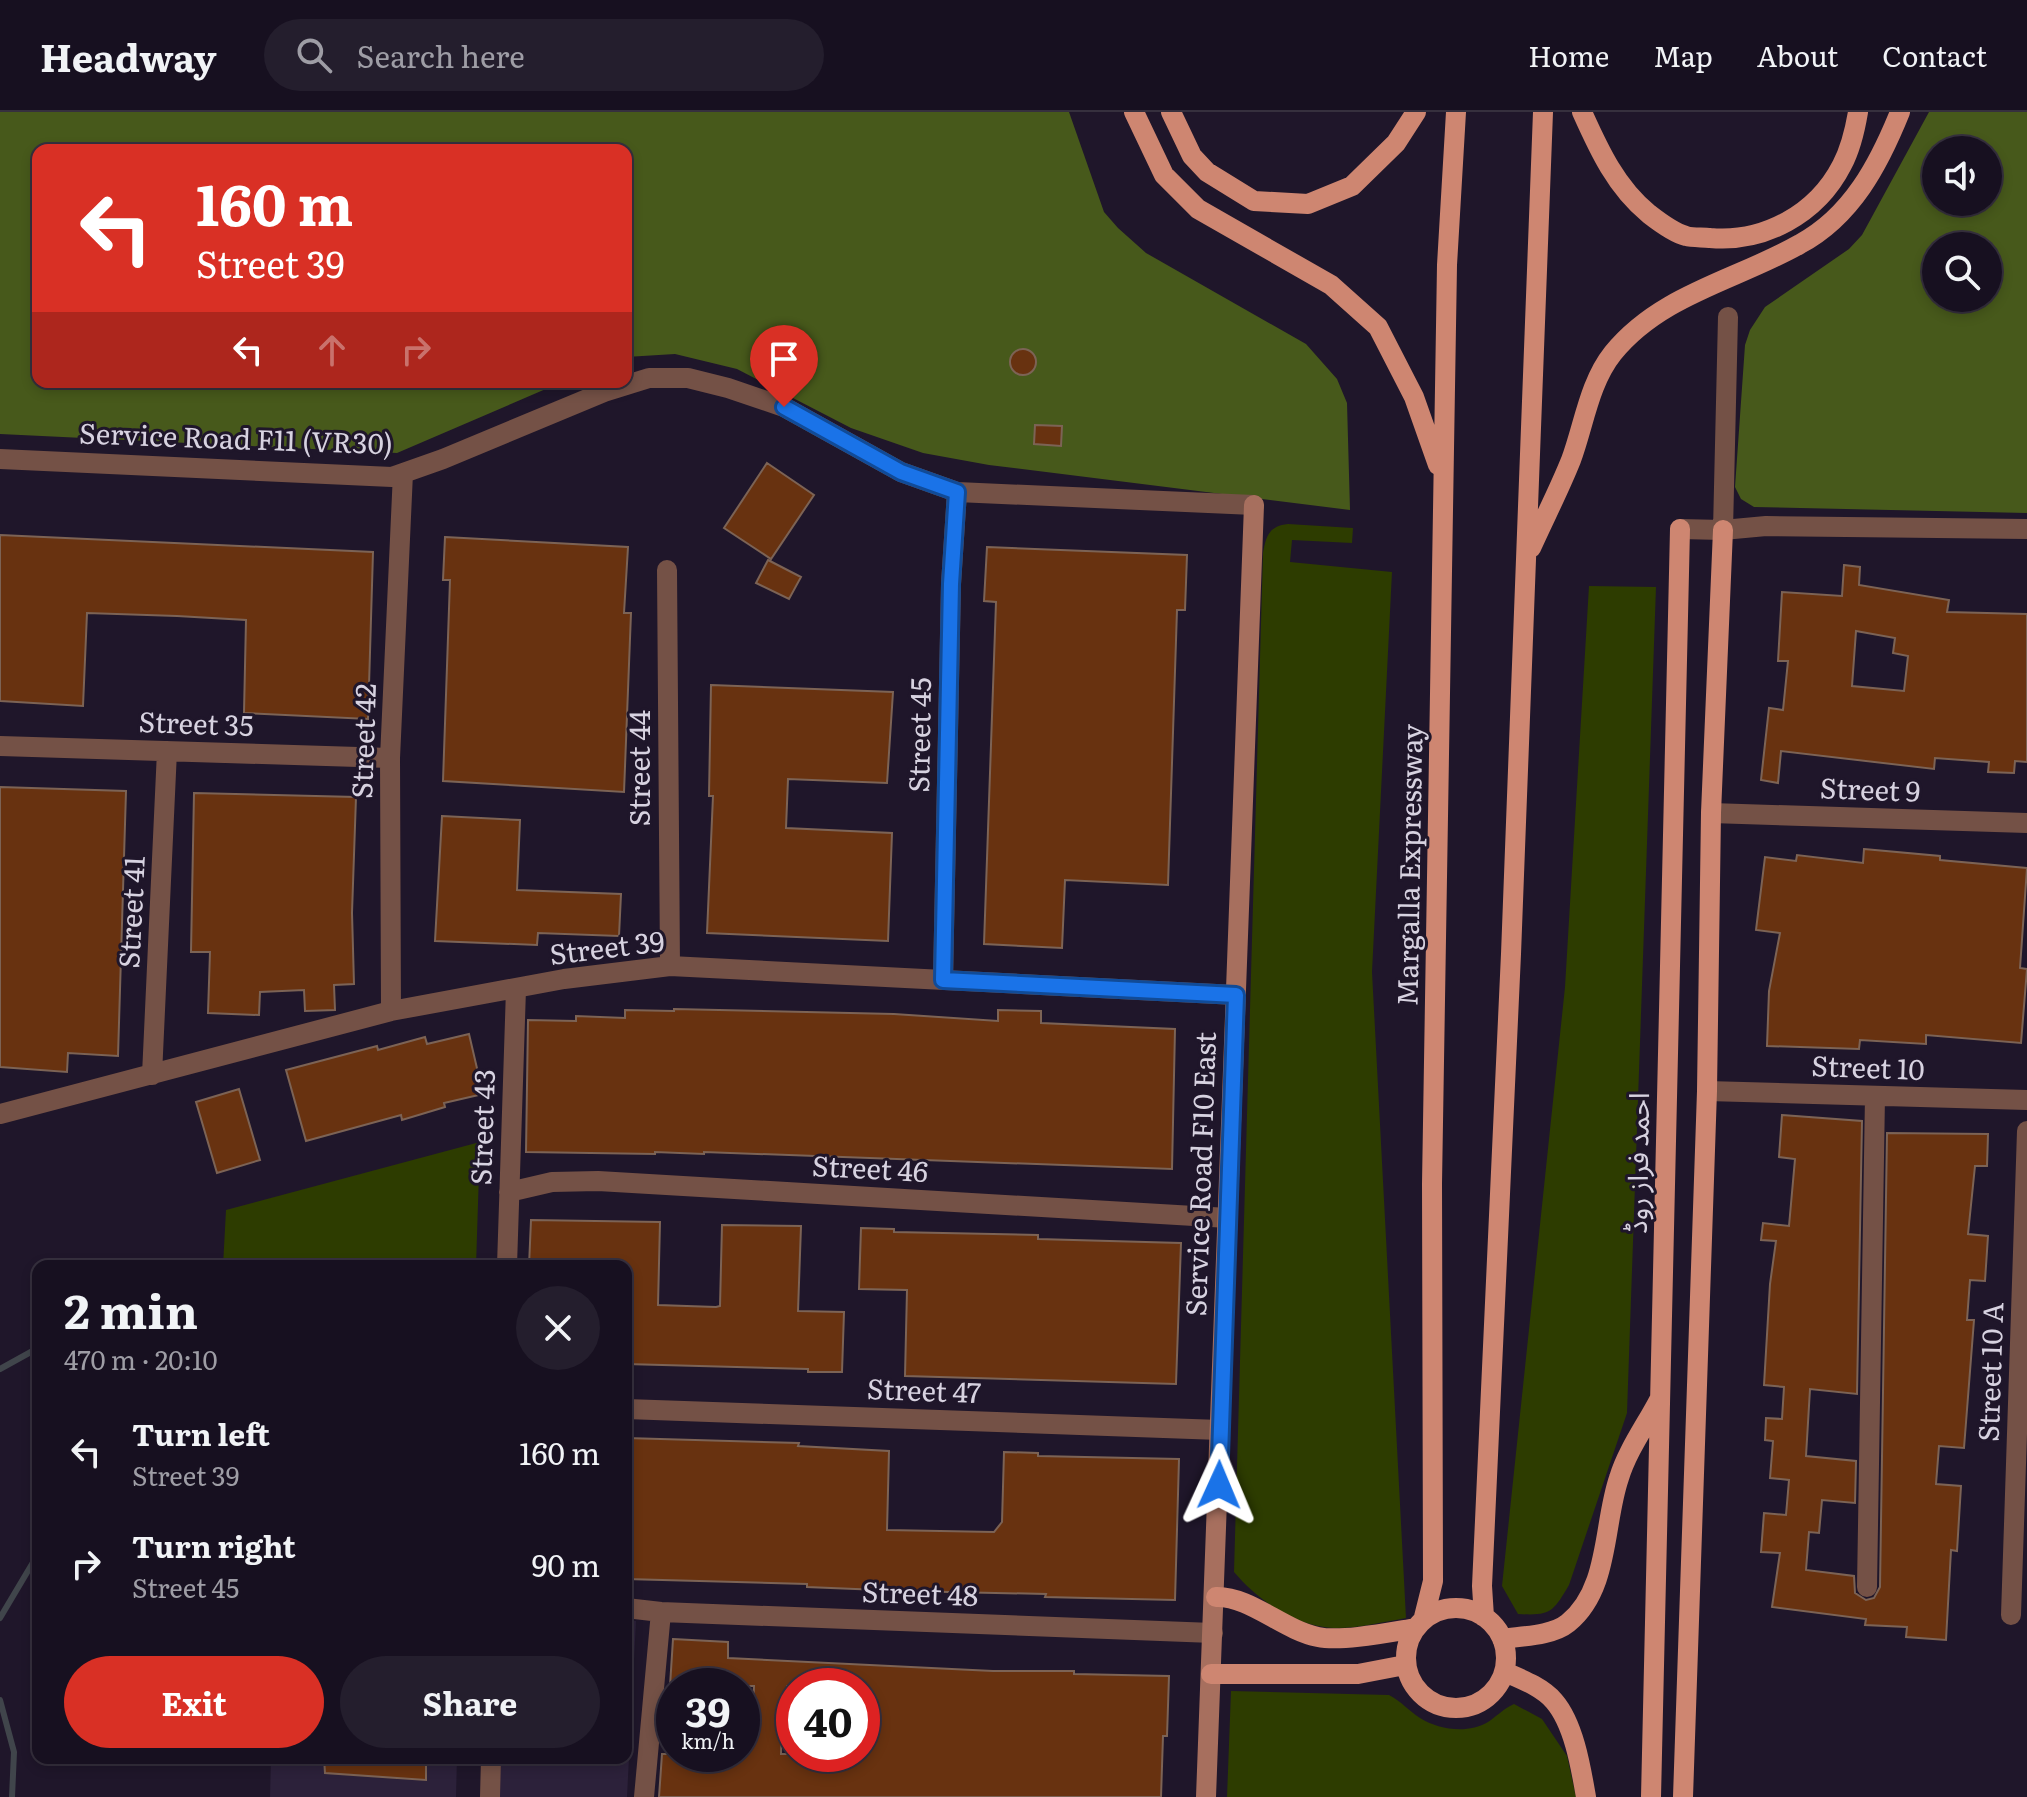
<!DOCTYPE html>
<html lang="en">
<head>
<meta charset="utf-8">
<style>
  body { margin:0; font-family:Literata,"Noto Sans Arabic",serif; background:#241e2d; color:#f1f3f6; height:100vh; display:flex; flex-direction:column; font-size:30px; white-space:nowrap }
  * { box-sizing:border-box; margin:0 }
  p { font-size:26px; color:#9e9da5 }
  .icon { flex:none; width:44px; height:44px; fill:none; stroke:currentColor; stroke-width:2; stroke-linecap:round; stroke-linejoin:round }
  .map { position:relative; flex:1; overflow:hidden }
  .panel { position:absolute; left:32px; top:1148px; width:600px; height:504px; display:flex; flex-direction:column; background:#171020; border-radius:16px; box-shadow:0 4px 12px #0003,0 0 0 2px #36303e }
  .panel>* { flex:none }
  .banner { position:absolute; left:32px; top:32px; width:600px; height:244px; border-radius:16px; box-shadow:0 4px 12px #0003,0 0 0 2px #36303e; background:#d93025; color:#fff; overflow:hidden }
  .fabs { position:absolute; left:1922px; top:24px; display:grid; gap:16px }
  .fabs a { display:grid; place-items:center; width:80px; height:80px; border-radius:50%; background:#171020; box-shadow:0 4px 12px #0003,0 0 0 2px #36303e; font-size:40px }
  .speed { position:absolute; left:656px; top:1556px; display:flex; gap:16px; font-size:40px; font-weight:700; text-align:center }
  .speed>* { display:grid; place-content:center; width:104px; height:104px; border-radius:50%; background:#171020; box-shadow:0 4px 12px #0003,0 0 0 2px #36303e; line-height:1 }
  .speed small { font-size:20px; font-weight:400 }
  .speed .limit { border:12px solid #d22; background:#fff; color:#111 }
  .pin { position:absolute; display:grid; place-items:center; width:68px; height:68px; color:#fff; margin:-82px -34px; border-radius:50% 50% 50% 0; rotate:-45deg; box-shadow:0 0 8px #0007 }
  .pin .icon { rotate:45deg }
  .me { position:absolute; width:88px; margin:-44px; rotate:1deg; stroke-linejoin:round; filter:drop-shadow(0 0 6px #0008) }
  .turn { display:flex; align-items:center; gap:28px; height:168px; padding:0 32px; font-size:36px }
  .turn .icon { width:104px; height:104px; stroke-width:2.5 }
  .turn b { display:block; font-size:56px; line-height:68px }
  .lanes { display:flex; align-items:center; height:76px; padding:0 32px; background:#0003; justify-content:center; gap:40px; direction:ltr }
  .lanes .off { opacity:.35 }
  .round { display:grid; place-items:center; flex:none; width:84px; height:84px; border-radius:42px; background:#241e2d }
  .summary { display:flex; align-items:center; justify-content:space-between; height:136px; padding:0 32px }
  h1 { font-size:48px; font-weight:700; line-height:60px }
  .button { display:flex; gap:16px; margin-top:auto; padding:16px 32px }
  .button a { flex:1; height:92px; border-radius:48px; background:#d93025; color:#fff; font-size:32px; font-weight:700; line-height:92px; text-align:center }
  .button a+a { background:#241e2d; color:#f1f3f6 }
  ul { padding:0; list-style:none }
  li { display:flex; align-items:center; gap:24px; height:112px; padding:0 32px }
  li div { flex:1 }
  li b { display:block; font-size:30px }
  li em { font-style:normal }
  header { display:flex; align-items:center; gap:48px; box-sizing:border-box; height:112px; padding:0 40px; background:#171020; border-bottom:2px solid #36303e }
  header strong { font-size:38px }
  nav { display:flex; gap:44px; margin-inline-start:auto; font-size:28px }
  .search { width:560px; height:72px; background:#241e2d; display:flex; align-items:center; gap:20px; box-sizing:border-box; padding:0 28px; border-radius:44px; color:#9e9da5; font-size:30px }
  .map>svg:first-child { display:block }
</style>
</head>
<body>
<header>
<strong>Headway</strong>
<div class="search"><svg class="icon" aria-label="search" viewBox="0 0 24 24"><circle cx="10" cy="10" r="6"/><path d="M15 15l6 6"/></svg>Search here</div>
<nav><a>Home</a><a>Map</a><a>About</a><a>Contact</a></nav>
</header>
<div class="map">
<svg width="2027" height="1685" viewBox="0 0 2027 1685">
  <rect width="100%" height="100%" fill="#1f162a"/>
  <!-- built -->
  <path fill="#2c213a" d="M626,1508l10,1 -9,176h-137l2,-39h134z
    M271,1646h186l-1,39h-186z"/>
  <!-- green -->
  <path fill="#2d3c00" d="M1288,412l65,4 -1,15 -60,-3 -2,22 102,10 -20,400 34,646c-23,4 -59,13 -82,9 -35,-5 -68,-29 -90,-55l29,-1019c3,-17 6,-27 25,-29z
    M1589,474l67,1 -29,826 -58,172c-16,27 -18,31 -51,29l-16,-28 63,-599z
    M480,1030l-4,124h-253l3,-56z
    M1231,1579l158,4c12,6 20,16 31,23 19,12 48,16 68,4 9,-6 15,-13 26,-18l28,15 25,37 9,41h-349z"/>
  <!-- forest -->
  <path fill="#47591b" fill-rule="evenodd" d="M0,0h1069l35,100 14,16 28,25 160,91 31,35 10,24 3,107 -361,-45 -66,-12 -72,-25 -114,-59 -62,-15 -49,3v-207h-588v232h524l-165,71 -397,-19z
    M1929,0h98v401l-273,-6 -13,-8 -6,-12 10,-142 5,-15 15,-23 84,-58 13,-14zM1936,38h52v52h-52zM1936,134h52v52h-52z"/>
  <g fill="none" stroke-linecap="round" stroke-linejoin="round">
    <!-- stream -->
    <path stroke="#40454b" stroke-width="6" d="M0,1257l38,-21
      M0,1506l38,-64
      M0,1588l14,52 -2,45"/>
  </g>
  <!-- building -->
  <path fill="#683210" stroke="#7c6355" stroke-width="2" fill-rule="evenodd" d="M1010 250a13 13 0 1 1 26 0a13 13 0 1 1-26 0Z
    M1035,313l27,1 -1,20 -27,-2z
    M767,351l47,32 -43,64 -47,-31z
    M0,423l373,17 -5,167 -124,-6 2,-93 -69,-4 -90,-3 -4,93 -83,-5z
    M445,425l183,10 -4,66h7l-7,179 -181,-11 7,-201h-7z
    M987,435l200,8 -2,55h-8l-9,275 -103,-5 -3,68 -78,-4 12,-342 -12,-1z
    M768,448l33,17 -12,22 -33,-16z
    M1844,453l16,2 -1,18 90,15 -2,12 80,2v148l-12,-1 -1,12 -26,-1 1,-10 -54,-4 -1,11 -153,-18 -3,32 -17,-3 8,-72 14,2 5,-49h-10l4,-69 60,4zM1856,519l39,7 -2,15 15,3 -4,35 -52,-5z
    M711,573l182,7 -6,91 -99,-4 -2,49 106,5 -4,108 -181,-8 6,-137h-4z
    M0,675l126,4 -8,265 -50,-3 -1,19 -67,-5z
    M194,681l162,4 -4,116 2,71 -20,1 1,25 -30,1 -1,-21 -44,2 -1,23 -51,-2 2,-61h-19z
    M442,704l78,4 -3,70 104,4 -2,42 -81,-3 -1,12 -102,-4z
    M1864,737l76,7v4l87,8 -7,100 7,1 -6,74 -95,-8v9l-66,-4 -1,9 -92,-3 2,-55 11,-58 -24,-3 9,-73 31,4 1,-6 66,8z
    M674,897l220,5 104,7v-11l43,1v12l134,6 -3,140 -468,-17v2l-49,-2v2l-129,-2 2,-132 48,1v-5l49,2v-8l49,1z
    M469,922l14,60 -39,9 1,4 -43,13 -1,-5 -95,26 -20,-71 91,-24 1,4 47,-13 2,7z
    M239,977l21,71 -43,13 -21,-71z
    M1782,1003l80,6 -5,273 -47,-5 -4,67 50,5 -1,42 -33,-3 -3,33 -10,-1 -3,38 48,6 1,17 11,7 8,-2 6,-11 7,-454 101,1 -1,32h-12l-7,68 20,2 -3,45 -15,-1 -3,40h7l-10,128 -25,-2 -3,38 25,2 -4,65 -6,-1 -5,90 -40,-3 1,-10 -42,-2 1,-6 -94,-12 8,-54 -19,-1 3,-39 22,2 3,-35 -19,-2 3,-37 -8,-1 1,-22 16,1 2,-32 -20,-2 6,-101 6,-43 -15,-1 2,-17 26,3 6,-67 -16,-2z
    M531,1108l129,2 -2,83 58,2 4,-1 2,-81 79,1 -3,85 46,1 -2,60h-34v-3l-182,-5v-98h-97z
    M861,1116l33,1v3l144,3v4l143,4 -5,141 -271,-8 2,-86 -48,-1z
    M626,1326l173,5 -1,3 91,5 -2,79 107,2 8,-10 2,-70 34,1v3l141,3 -4,141 -130,-3 1,-3 -142,-3 -97,-4v-3l-181,-5z
    M673,1527l55,3v16l265,13h81v3l95,2 -2,60h-4l-2,61h-502l3,-43h85l1,-13h4l2,-55h-84zM787,1574h75v68h-81l1,-34h4z
    M324,1646h102v22l-101,-7z"/>
  <g fill="none" stroke-linecap="round" stroke-linejoin="round">
    <!-- street -->
    <path stroke="#745146" stroke-width="20" d="M0,347l392,18 51,-18 161,-67 45,-14h39l40,10 56,19 117,65 56,20 297,13
      M1680,417l43,1 43,-4 261,3
      M1723,418l5,-213
      M667,458l3,396
      M0,634l390,12
      M1711,701l316,10
      M943,868l8,-396 6,-92
      M391,899l-1,-253 13,-285
      M152,963l15,-324
      M1707,979l320,9
      M0,1002l391,-103 173,-32 106,-13 566,29
      M509,1080l43,-10 46,-1 630,37
      M507,1154l9,-277
      M626,1297l594,21
      M1867,1475l8,-491
      M626,1496l35,4 552,21
      M2011,1503l16,-484
      M490,1685l1,-39
      M644,1685l17,-185"/>
    <!-- secondary -->
    <path stroke="#a76f5e" stroke-width="20" d="M1206,1685l48,-1292"/>
    <!-- primary -->
    <path stroke="#ce8671" stroke-width="20" d="M1134,0l30,63 34,34 133,76 47,42 36,70 24,68
      M1171,0l21,44 15,16 47,29 54,3 44,-18 44,-43 20,-31
      M1582,0c17,38 34,75 67,102 9,7 25,19 37,22 7,2 17,1 24,2 54,5 107,-24 132,-73 9,-17 13,-35 16,-53
      M1531,436c13,-29 28,-58 40,-88 13,-35 18,-77 42,-107 48,-59 124,-73 187,-109 52,-28 79,-80 100,-132
      M1216,1485c34,-1 67,33 102,40 24,5 73,-5 98,-9
      M1406 1546a50 50 0 1 1 100 0a50 50 0 1 1-100 0Z
      M1424,1505l9,-36 -1,-397 15,-919 9,-153
      M1484,1505l-2,-31 29,-632 32,-842
      M1502,1527c20,-3 50,-3 66,-16 42,-34 35,-99 51,-145 8,-27 27,-53 40,-78
      M1505,1560c16,7 37,15 49,29 20,23 27,67 32,96
      M1211,1562h147l47,-9
      M1651,1685l29,-1268
      M1683,1685l24,-706 4,-278 12,-283"/>
  </g>
  <g fill="none" stroke-linecap="round" stroke-linejoin="round">
    <!-- route casing -->
    <g stroke="#114b97" stroke-width="20">
      <path id="route" d="M784,295l117,65 56,20 -6,92 -8,396 293,15 -17,490"/>
    </g>
    <!-- route -->
    <use href="#route" stroke="#1a73e8" stroke-width="14"/>
  </g>
  <g text-anchor="middle" stroke-width="6" stroke-linejoin="round" paint-order="stroke">
    <!-- street labels -->
    <g font-size="28" fill="#d7d2e0" stroke="#1f162a">
      <text transform="translate(236 327) rotate(2)" y="10">Service Road F11 (VR30)</text>
      <text transform="translate(196 612) rotate(2)" y="10">Street 35</text>
      <text transform="translate(920 623) rotate(-89)" y="10">Street 45</text>
      <text transform="translate(364 629) rotate(-88)" y="10">Street 42</text>
      <text transform="translate(640 656) rotate(-90)" y="10">Street 44</text>
      <text transform="translate(1870 678) rotate(2)" y="10">Street 9</text>
      <text transform="translate(1410 753) rotate(-89)" y="10">Margalla Expressway</text>
      <text transform="translate(132 800) rotate(-87)" y="10">Street 41</text>
      <text transform="translate(607 836) rotate(-7)" y="10">Street 39</text>
      <text transform="translate(1868 956) rotate(2)" y="10">Street 10</text>
      <text transform="translate(483 1015) rotate(-88)" y="10">Street 43</text>
      <text transform="translate(1638 1051) rotate(-89)" y="10">احمد فراز روڈ</text>
      <text transform="translate(870 1057) rotate(3)" y="10">Street 46</text>
      <text transform="translate(1201 1062) rotate(-88)" y="10">Service Road F10 East</text>
      <text transform="translate(1991 1260) rotate(-88)" y="10">Street 10 A</text>
      <text transform="translate(924 1279) rotate(2)" y="10">Street 47</text>
      <text transform="translate(920 1482) rotate(2)" y="10">Street 48</text>
    </g>
  </g>
</svg>
<div class="fabs">
<a><svg class="icon" aria-label="sound" viewBox="0 0 24 24"><path d="M4 9h4l5-4v14l-5-4H4zM17 9q2 3 0 6"/></svg></a>
<a><svg class="icon" aria-label="search" viewBox="0 0 24 24"><circle cx="10" cy="10" r="6"/><path d="M15 15l6 6"/></svg></a>
</div>
<div class="speed"><div>39<small>km/h</small></div><div class="limit">40</div></div>
<div class="pin" style="left:784px;top:295px;background:#d93025"><svg class="icon" aria-label="arrive" viewBox="0 0 24 24"><path d="M6 21V4h12l-3 4 3 4H6"/></svg></div>
<svg class="me" style="left:1219px;top:1373px" viewBox="-20 -20 40 40"><path d="M0-17L14 15 0 8-14 15z" fill="#1a73e8" stroke="#fff" stroke-width="4"/></svg>
<div class="banner">
<div class="turn"><svg class="icon" aria-label="left" viewBox="0 0 24 24"><path d="M17 20v-9H6M10 6l-5 5 5 5"/></svg><div><b>160 m</b>Street 39</div></div>
<div class="lanes"><svg class="icon" aria-label="left" viewBox="0 0 24 24"><path d="M17 20v-9H6M10 6l-5 5 5 5"/></svg><svg class="icon off" aria-label="ahead" viewBox="0 0 24 24"><path d="M12 20V5M6 11l6-6 6 6"/></svg><svg class="icon off" aria-label="right" viewBox="0 0 24 24"><path d="M7 20v-9h11M14 6l5 5-5 5"/></svg></div>
</div>
<section class="panel">
<div class="summary"><div><h1>2 min</h1><p>470 m · 20:10</p></div><a class="round"><svg class="icon" aria-label="close" viewBox="0 0 24 24"><path d="M6 6l12 12M18 6L6 18"/></svg></a></div>
<ul>
<li><svg class="icon" aria-label="left" viewBox="0 0 24 24"><path d="M17 20v-9H6M10 6l-5 5 5 5"/></svg><div><b>Turn left</b><p>Street 39</p></div><em>160 m</em></li>
<li><svg class="icon" aria-label="right" viewBox="0 0 24 24"><path d="M7 20v-9h11M14 6l5 5-5 5"/></svg><div><b>Turn right</b><p>Street 45</p></div><em>90 m</em></li>
</ul>
<div class="button"><a>Exit</a><a>Share</a></div>
</section>
</div>
</body>
</html>
